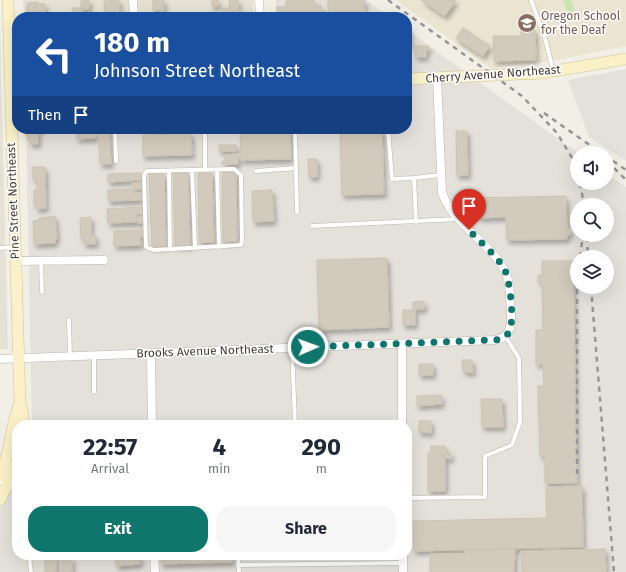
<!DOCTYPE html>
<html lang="en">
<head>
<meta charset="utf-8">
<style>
  body { margin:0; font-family:"Fira Sans",sans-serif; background:#f6f6f7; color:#1f2937; height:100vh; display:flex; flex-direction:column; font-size:15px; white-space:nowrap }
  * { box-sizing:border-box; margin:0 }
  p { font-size:13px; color:#747a83 }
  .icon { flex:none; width:22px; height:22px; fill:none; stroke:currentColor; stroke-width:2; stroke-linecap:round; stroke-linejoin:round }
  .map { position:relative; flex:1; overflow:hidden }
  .side { position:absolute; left:12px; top:420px; width:400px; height:140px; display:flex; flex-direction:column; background:#fff; border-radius:16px; box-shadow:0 4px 16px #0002 }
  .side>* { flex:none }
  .top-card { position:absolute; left:12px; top:12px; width:400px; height:122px; border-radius:16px; box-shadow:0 4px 16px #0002; background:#1a4fa0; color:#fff; overflow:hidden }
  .controls { position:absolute; left:570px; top:146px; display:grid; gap:8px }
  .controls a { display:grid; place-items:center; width:44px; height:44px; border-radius:50%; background:#fff; box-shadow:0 4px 16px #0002; font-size:20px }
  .pin { position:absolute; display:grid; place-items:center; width:34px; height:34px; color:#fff; margin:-41px -17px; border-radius:50% 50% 50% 0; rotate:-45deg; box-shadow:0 0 4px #0007 }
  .pin .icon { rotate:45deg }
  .me { position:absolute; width:44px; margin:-22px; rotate:88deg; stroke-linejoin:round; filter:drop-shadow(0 0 3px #0008) }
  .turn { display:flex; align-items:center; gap:14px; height:84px; padding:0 16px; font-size:18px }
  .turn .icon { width:52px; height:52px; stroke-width:2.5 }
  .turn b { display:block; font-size:28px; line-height:34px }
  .then { display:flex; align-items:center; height:38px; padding:0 16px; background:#0003; gap:8px; font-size:15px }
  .eta { display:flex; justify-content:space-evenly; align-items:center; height:68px; text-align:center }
  .eta b { font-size:24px; font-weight:700; line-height:28px }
  .cta { display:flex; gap:8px; margin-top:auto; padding:8px 16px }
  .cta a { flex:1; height:46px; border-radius:16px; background:#0f766e; color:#fff; font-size:16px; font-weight:700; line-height:46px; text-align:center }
  .cta a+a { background:#f6f6f7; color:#1f2937 }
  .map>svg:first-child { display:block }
</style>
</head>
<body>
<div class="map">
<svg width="626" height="572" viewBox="0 0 626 572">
  <defs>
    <filter id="shadow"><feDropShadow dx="2.5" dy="4" stdDeviation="2" flood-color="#0004"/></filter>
  </defs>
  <rect width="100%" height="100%" fill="#f2efe6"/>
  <!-- residential -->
  <path fill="#e5e1d5" d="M23,0h230v17h-229z
    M0,30l8,319h-8z"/>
  <!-- industrial -->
  <path fill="#e4e1db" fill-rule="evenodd" d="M276,0h90l23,17h-113z
    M407,30l171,123 -1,30h30v-9l19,13v385h-626v-70l17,-35v88h390v-130h-375l-6,-296h381zM577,205h30v30h-30zM577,257h30v30h-30z
    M626,69v92l-37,-24 -21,-57z"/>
  <!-- education -->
  <path fill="#eae4d1" d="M396,0h230v46l-80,16 -56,6z"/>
  <!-- green -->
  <path fill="#cae3b2" d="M563,0h8l5,14 -7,3z"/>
  <!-- building -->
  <path fill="#d2cbbd" stroke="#cdc3b0" filter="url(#shadow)" d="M89,0v9h-8v-8z
    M119,0l1,15 -15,1 -1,-15z
    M153,0h11v10h-11z
    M212,0h6v6h-6z
    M229,0h9v10l-16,3v-5h8z
    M286,0h28v6h7v11h-44v-10h9z
    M328,0h36l1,14h-7v3h-6v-3h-8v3h-16z
    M421,0h35l-11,16z
    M37,2v2h8v10h-4v2h-14v-13z
    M72,8h9v8l-8,1z
    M240,10v7h-8l-1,-6z
    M165,12v5h-12v-4z
    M366,13h12v4h-12z
    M463,28l27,18 -7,10 -27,-18z
    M407,29h3v17h-3z
    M521,30h14l1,30 -42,1 -1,-25h28z
    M415,46h13l1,4h-3v7h-11z
    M26,129h15v2h-3v13h-8v-8h-4z
    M76,129l19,2v7l-18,1z
    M98,129h11l2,35h-11z
    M240,129h50l1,30 -50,1z
    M340,129h42l2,65 -42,1z
    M456,131h11l1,44h-11z
    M191,133l1,22 -49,1v-21z
    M219,145h17v6h-17z
    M238,154v10h-16v-3h3v-6z
    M308,159h9v18h-8z
    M32,167h13l1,41 -10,1v-6l-2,1v-14h3v-11h-4z
    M222,172h14l1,69 -14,1z
    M141,173v7l-33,2v-8z
    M173,173h15l2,73h-15z
    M198,173h14l2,69h-15z
    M149,174h15l2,72 -14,1z
    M141,182v7h-8l-1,-6z
    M132,189l1,4h8l1,7 -34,1v-11z
    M272,190l2,31 -21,1 -1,-31z
    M566,196l1,33h3v6h-3v4l-60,1 -1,-23 -27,1 -1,-20z
    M142,207l1,7h-6v8l-29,1 -1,-14z
    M55,216l2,23h-2v4l-21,1 -1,-23 6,-1v-2z
    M143,216v7h-5l-1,-6z
    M91,217v18h4l1,9h-12v-6h-3l-1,-20z
    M143,230v7h-3l1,8 -27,1v-15z
    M387,258l2,69 -70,3 -2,-70z
    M542,261h31l4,222h-32v-27h-5l-2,-70h6l-1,-22h-7v-34h7l-1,-48h-4v-7h4z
    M424,301v8h-11v-7z
    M403,310h12v15h-12z
    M462,360h10l1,13 -10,-2z
    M419,364h14v11h-14z
    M441,395l1,9 -25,2v-10z
    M481,399h21l1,28h-21z
    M419,421h12v12l-12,-1z
    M431,446h14v45h-17v-39h3z
    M446,453h5v6l-5,-1z
    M582,486l1,61 -169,4 -1,-30 134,-3 -1,-31z
    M515,549l-1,23h-84v-18h35v-4z
    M605,549l1,23h-84l-1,-21z
    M45,555h11v17h-11z
    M116,555h24v9l-24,2z
    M161,555h71v7l-71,2z
    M62,558h10v14h-10z"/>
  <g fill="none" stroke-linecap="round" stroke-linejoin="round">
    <!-- lane casing -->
    <g stroke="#bcb7aa" stroke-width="5">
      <path id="lane" d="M531,0l14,38 8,32
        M115,129l1,32
        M205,129v41
        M295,129l2,83
        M388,129l4,50 22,-1 2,44
        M234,169l7,6 1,65 -1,5 -87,5 -8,-3 -2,-72 3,-4z
        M192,170l3,78
        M217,170l2,77
        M169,171l1,78
        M256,171l40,-3
        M414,178l26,-3
        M312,226l146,-7
        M0,248l14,-1
        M41,261l1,31
        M69,320l1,36
        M292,348l3,75
        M94,356v36
        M0,482l17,8
        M407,498l78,-1v-41l27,-11 8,-23 -1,-64 -14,-22
        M29,555l2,17
        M238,555l1,17
        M238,565l165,-2"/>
    </g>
    <!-- street casing -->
    <g stroke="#bcb7aa" stroke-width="9">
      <path id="street" d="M133,0l1,17
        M259,0l1,17
        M15,261l89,-1
        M402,344v81
        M151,353l1,72
        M0,359l494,-19c13,-1 18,-11 17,-24 -1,-13 0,-27 -4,-40 -10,-30 -55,-50 -65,-84l-5,-114
        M154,555l1,17
        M403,555v17"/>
    </g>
    <!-- secondary casing -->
    <g stroke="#cec399" stroke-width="12">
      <path id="secondary" d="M8,0l12,403 3,11v11
        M407,79l136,-6 83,-14
        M0,476c11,-23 10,-50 20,-73
        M0,500l17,-38"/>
    </g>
    <!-- lane -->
    <use href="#lane" stroke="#fff" stroke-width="4"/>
    <!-- street -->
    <use href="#street" stroke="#fff" stroke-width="8"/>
    <!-- secondary -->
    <use href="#secondary" stroke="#faf1c8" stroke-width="11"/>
    <!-- rail -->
    <path stroke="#959595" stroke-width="2.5" stroke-dasharray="5 5" stroke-linecap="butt" d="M388,0l134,96 35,37 20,33
      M544,113l57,40
      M607,161l19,19
      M613,161l13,9
      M580,183l4,22
      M587,237l1,20
      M580,257l3,-22
      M591,287l23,285
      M577,474v-194"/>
  </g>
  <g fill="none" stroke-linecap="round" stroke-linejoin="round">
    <!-- route -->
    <path stroke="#0f766e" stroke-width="7" stroke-dasharray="0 12.6" d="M308,347l186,-7c6,0 11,-2 15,-8 6,-12 1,-52 -5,-64 -9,-14 -24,-26 -35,-38"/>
  </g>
  <!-- icons -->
  <defs>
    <g id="school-disc" transform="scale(1)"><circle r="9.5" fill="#8d6e63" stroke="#fff"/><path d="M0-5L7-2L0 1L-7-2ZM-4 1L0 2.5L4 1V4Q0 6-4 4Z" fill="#fff"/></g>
  </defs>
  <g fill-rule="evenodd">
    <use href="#school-disc" x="527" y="23"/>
  </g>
  <g text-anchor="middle" stroke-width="3" stroke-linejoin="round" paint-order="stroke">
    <!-- education labels -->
    <g font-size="12" fill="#785e54" stroke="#fff" text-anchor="start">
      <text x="541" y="20">Oregon School<tspan x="541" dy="14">for the Deaf</tspan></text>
    </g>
    <!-- street labels -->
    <g font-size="12" fill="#443f36" stroke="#fff">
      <text transform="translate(493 74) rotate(-4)" y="4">Cherry Avenue Northeast</text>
      <text transform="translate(13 201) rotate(-92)" y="4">Pine Street Northeast</text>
      <text transform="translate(205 351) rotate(-2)" y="4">Brooks Avenue Northeast</text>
    </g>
  </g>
</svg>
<div class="controls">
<a><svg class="icon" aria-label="sound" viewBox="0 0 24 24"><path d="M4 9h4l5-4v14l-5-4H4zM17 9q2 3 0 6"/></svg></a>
<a><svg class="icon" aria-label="search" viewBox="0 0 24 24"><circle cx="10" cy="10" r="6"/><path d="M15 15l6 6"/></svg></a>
<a><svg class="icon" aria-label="layers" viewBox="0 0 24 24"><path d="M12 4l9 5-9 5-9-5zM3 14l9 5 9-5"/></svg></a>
</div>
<div class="pin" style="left:469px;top:230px;background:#d93025"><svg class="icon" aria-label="arrive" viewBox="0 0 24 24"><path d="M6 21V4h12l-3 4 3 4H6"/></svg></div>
<svg class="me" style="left:308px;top:347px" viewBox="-20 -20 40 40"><circle r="17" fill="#0f766e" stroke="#fff" stroke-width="3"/><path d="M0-11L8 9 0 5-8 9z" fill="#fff"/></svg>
<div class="top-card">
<div class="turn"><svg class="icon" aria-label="left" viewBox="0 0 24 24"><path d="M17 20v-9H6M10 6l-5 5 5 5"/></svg><div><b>180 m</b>Johnson Street Northeast</div></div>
<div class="then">Then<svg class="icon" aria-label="arrive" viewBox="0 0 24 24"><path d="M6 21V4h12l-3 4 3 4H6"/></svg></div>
</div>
<section class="side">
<div class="eta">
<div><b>22:57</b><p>Arrival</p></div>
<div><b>4</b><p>min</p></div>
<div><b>290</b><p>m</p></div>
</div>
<div class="cta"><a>Exit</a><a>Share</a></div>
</section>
</div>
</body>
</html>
